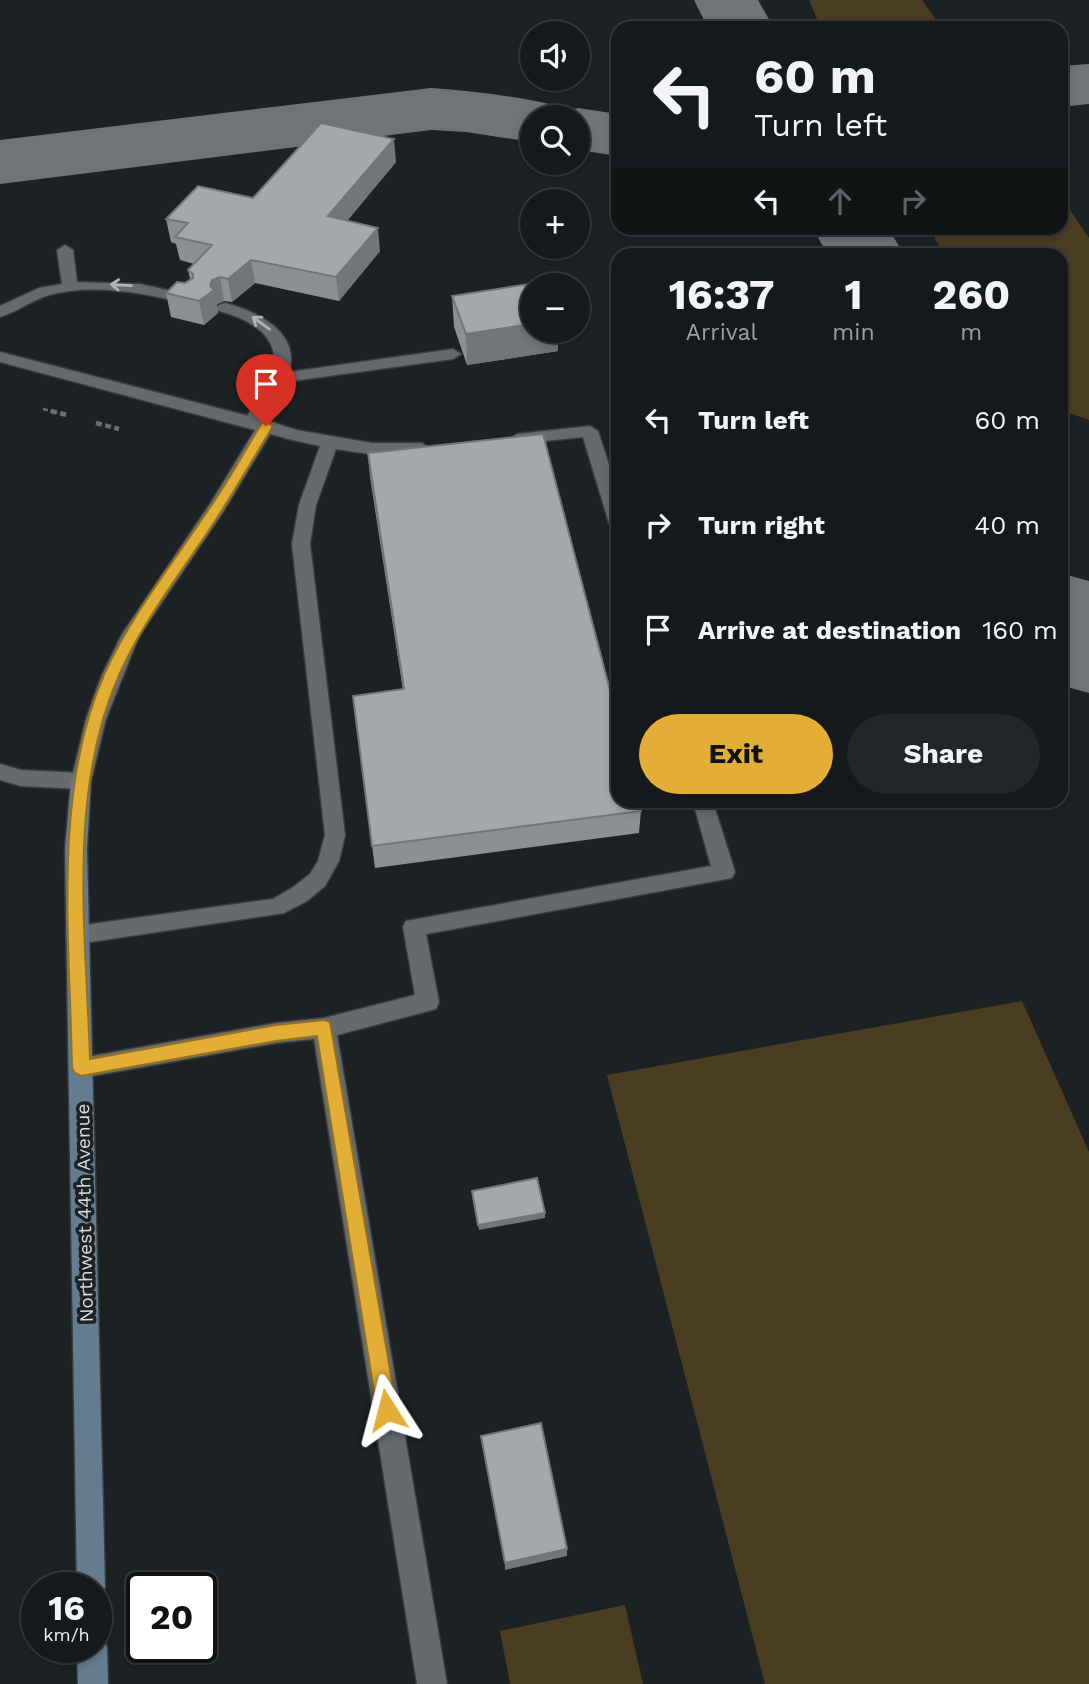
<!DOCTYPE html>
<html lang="en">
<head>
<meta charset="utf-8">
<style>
  body { margin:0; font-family:"Work Sans",sans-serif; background:#222628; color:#f1f3f6; height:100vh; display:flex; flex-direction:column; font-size:26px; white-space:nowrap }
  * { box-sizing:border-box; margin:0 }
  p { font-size:23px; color:#9da0a3 }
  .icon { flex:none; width:38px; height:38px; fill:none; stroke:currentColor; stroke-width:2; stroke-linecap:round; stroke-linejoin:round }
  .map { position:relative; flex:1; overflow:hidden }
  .side { position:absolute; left:611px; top:248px; width:457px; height:560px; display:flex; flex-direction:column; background:#15191b; border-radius:21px; box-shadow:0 4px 10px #0003,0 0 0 2px #34383a }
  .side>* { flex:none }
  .top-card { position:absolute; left:611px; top:21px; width:457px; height:214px; border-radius:21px; box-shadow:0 4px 10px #0003,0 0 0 2px #34383a; background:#15191b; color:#f1f3f6; overflow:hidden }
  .fabs { position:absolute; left:520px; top:21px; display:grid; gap:14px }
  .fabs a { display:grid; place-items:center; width:70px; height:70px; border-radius:50%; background:#15191b; box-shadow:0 4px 10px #0003,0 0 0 2px #34383a; font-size:35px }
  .speed { position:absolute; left:21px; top:1572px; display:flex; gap:14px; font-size:35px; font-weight:700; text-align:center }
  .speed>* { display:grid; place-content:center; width:91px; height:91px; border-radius:50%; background:#15191b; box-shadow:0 4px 10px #0003,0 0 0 2px #34383a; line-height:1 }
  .speed small { font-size:18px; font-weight:400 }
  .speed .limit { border:4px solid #111; border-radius:10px; background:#fff; color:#111 }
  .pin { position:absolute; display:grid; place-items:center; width:60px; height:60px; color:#fff; margin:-72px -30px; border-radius:50% 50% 50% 0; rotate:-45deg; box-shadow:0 0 7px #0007 }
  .pin .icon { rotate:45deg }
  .me { position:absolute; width:77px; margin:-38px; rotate:351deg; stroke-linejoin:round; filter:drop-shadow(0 0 5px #0008) }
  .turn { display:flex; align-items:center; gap:24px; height:147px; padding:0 28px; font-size:32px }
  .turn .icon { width:91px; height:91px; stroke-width:2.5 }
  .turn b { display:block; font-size:49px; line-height:60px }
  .lanes { display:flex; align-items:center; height:66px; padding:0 28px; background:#0003; justify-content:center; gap:35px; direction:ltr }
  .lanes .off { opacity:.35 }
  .eta { display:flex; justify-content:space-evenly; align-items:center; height:119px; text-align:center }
  .eta b { font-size:42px; font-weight:700; line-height:49px }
  .button { display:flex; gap:14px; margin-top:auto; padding:14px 28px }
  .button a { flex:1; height:80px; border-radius:42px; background:#e3ae35; color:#111; font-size:28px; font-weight:700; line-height:80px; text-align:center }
  .button a+a { background:#222628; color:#f1f3f6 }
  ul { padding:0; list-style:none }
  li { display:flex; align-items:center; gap:21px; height:105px; padding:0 28px }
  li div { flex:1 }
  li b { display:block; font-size:26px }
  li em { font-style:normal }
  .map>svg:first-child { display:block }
</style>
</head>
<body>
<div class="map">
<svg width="1089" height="1684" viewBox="0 0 1089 1684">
  <rect width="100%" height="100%" fill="#1c2124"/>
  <!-- green -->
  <path fill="#4b3d21" d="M809,0h113l20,28h-121z
    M1061,197l28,41v182l-28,-10 -1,-154 -115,-1 -17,-27h132z
    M1022,1001l67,151v532h-324l-158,-609z
    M625,1605l18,79h-133l-10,-53z"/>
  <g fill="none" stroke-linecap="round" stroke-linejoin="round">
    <!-- taxiway -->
    <path fill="#6f7476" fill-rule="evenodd" d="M694,0h64l16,28h-66z
      M1089,64v40l-29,3v-41z
      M431,88c42,3 85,8 126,18l4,6 17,-4 40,6v42l-40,-6v-33h-46v25l-66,-10 -35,-2 -431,54v-44z
      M813,228h75l17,28h-77z
      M1060,573l29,8v112l-29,-8z"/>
    <!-- lane casing -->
    <g stroke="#393c3f" stroke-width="3">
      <path id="lane" d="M65,245l8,5 4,32 63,2 54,12 2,3 -8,5c-45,-11 -93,-21 -139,-9 -17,5 -32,17 -49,22v-11l39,-18 23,-4 -5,-34z
        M225,303c31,8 76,29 64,69l164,-23 8,5 -8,5 -168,23 -28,44 -6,1 -8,-5c7,-11 16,-21 22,-32 25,-44 -4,-68 -46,-79l-2,-3 2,-3z
        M590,426l8,5 20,62v36l-9,-6 -26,-86 -66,7 -8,-5 8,-5z
        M290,429l82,14h50l9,6c-13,14 -76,3 -95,0l-20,56 -6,39 35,291 -6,26 -14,25 -18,15 -23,12 -207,31 -8,-3 -3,-6 3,-6 8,-3 196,-27 19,-11 18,-14 8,-13 7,-26 -33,-291 7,-39 21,-59 -36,-8 -2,-4 2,-4z
        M0,764l21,6 60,3 7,2 3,6 -3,6 -7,2 -60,-3 -21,-6z
        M693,802h20l22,70 -3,6 -306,56 13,68 -3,7 -99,26 110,649h-30l-103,-645 -38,4 -195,35 -8,-3 -4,-7 4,-7 8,-3 195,-35 48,-5 91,-23 -12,-68 3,-6 305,-55z"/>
    </g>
    <!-- street casing -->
    <g stroke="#393c3f" stroke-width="3">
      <path id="street" d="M0,352l272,70 24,8 2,4 -8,5 -20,-5 -47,78 -84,124 -33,83 -15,62 -3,6 -7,2 -7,-2 -3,-6 15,-62 15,-42 21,-43 88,-130 45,-74 -255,-68z"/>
    </g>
    <!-- secondary casing -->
    <g stroke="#393c3f" stroke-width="3">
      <path id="secondary" d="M81,773l7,2 3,6 -4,68 18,738 -4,10 -5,2v-12h-19l-12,-738 6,-68 3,-6z
        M96,1634l6,3 5,10 1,37h-30l-1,-37h19z"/>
    </g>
    <!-- path-far1 -->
    <path stroke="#6a6f71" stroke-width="2.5" stroke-dasharray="5 2.5" stroke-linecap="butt" d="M43,409l15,4"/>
    <!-- path -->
    <path stroke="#6a6f71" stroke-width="4.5" stroke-dasharray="6 3.5" stroke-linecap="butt" d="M51,411l16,4
      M96,423l23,6"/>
    <!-- lane -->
    <use href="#lane" fill="#656a6f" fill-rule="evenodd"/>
    <!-- street -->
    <use href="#street" fill="#656a6f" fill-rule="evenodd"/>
    <!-- secondary -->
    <use href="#secondary" fill="#637c90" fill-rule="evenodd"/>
  </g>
  <!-- wall -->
  <path fill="#8b9094" d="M396,162l-49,59 33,30 -41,50 -84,-18 -23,19 -8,-1 -7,3 1,9 -14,12 -33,-8 -5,-24 24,-14 -2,-9 6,-6 -14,-4 -4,-16 -5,-2 -5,-23z
    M452,296l106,55 -91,14 -13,-38z
    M368,453l273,358 -2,22 -264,35 -3,-22 31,-156 -33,-213z"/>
  <!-- shaded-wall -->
  <path fill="#717678" d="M394,139l2,23 -65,78 -3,-24z
    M378,228l2,23 -41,50 -3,-24z
    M251,260l4,23 -23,19 -4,-23z
    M220,277l4,24 -7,3 1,9 -14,12 -5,-24 11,-15 2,-6z
    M532,324v7h26v20l-91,14 -1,-31z
    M545,1213v5l-66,12 -1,-5z
    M567,1549v7l-62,14v-7z"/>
  <!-- building -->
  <path fill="#a2a8ac" stroke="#717678" stroke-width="2" d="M321,123l73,16 -66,77 50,12 -42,49 -85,-17 -23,19 -8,-2 -8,3 -2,6 4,4 -15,11 -33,-8 11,-11 8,1 8,-5v-4l-5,-4 24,-25 -37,-8 13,-14 -22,-4 32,-33 55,12z
    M542,282l1,3h-11v39l-66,10 -14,-38z
    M543,434l75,287v81h21l2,9 -269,35 -19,-150 51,-7 -36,-236z
    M537,1178l8,35 -67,12 -6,-34z
    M541,1423l26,126 -62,14 -24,-127z"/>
  <!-- one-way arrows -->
  <defs><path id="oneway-shaft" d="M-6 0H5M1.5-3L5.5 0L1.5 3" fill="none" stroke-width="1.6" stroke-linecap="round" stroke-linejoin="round" transform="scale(1.75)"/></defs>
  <g stroke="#b0b4b7">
    <use href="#oneway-shaft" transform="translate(121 285) rotate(-177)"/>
    <use href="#oneway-shaft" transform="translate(261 323) rotate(-144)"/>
  </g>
  <!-- route -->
  <path fill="#e3ae35" stroke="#947122" stroke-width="2" d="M266,422l7,4c-23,38 -45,77 -70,113 -30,44 -62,87 -84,136 -52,118 -33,258 -29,384l186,-34 48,-5 6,2 67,388 -3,8 -7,3 -7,-3 -3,-8 -60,-374 -41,5 -195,35 -6,-3 -3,-5c-2,-127 -20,-275 32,-393 27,-60 69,-112 105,-166 19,-27 35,-57 53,-86z"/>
  <g text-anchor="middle" stroke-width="7" stroke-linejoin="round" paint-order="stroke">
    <!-- street labels -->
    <g font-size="19" fill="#d8dcde" stroke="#1c2124">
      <text transform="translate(84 1213) rotate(-91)" y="7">Northwest 44th Avenue</text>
    </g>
  </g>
</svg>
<div class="fabs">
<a><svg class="icon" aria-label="sound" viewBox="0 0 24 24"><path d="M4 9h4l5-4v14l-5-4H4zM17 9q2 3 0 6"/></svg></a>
<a><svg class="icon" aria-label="search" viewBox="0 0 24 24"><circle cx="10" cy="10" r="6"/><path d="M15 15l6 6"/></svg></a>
<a>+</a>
<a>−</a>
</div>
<div class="speed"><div>16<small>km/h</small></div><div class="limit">20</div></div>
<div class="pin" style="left:266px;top:426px;background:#d93025"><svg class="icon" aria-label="arrive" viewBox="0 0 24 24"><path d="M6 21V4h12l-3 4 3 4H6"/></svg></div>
<svg class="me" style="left:387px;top:1410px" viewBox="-20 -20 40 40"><path d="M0-17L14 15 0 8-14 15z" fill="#e3ae35" stroke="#fff" stroke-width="4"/></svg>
<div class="top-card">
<div class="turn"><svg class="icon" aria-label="left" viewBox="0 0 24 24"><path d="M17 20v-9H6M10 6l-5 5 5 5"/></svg><div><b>60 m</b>Turn left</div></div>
<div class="lanes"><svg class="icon" aria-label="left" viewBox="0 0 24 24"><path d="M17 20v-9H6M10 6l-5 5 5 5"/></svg><svg class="icon off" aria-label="ahead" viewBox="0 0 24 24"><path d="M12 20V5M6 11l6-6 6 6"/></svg><svg class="icon off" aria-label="right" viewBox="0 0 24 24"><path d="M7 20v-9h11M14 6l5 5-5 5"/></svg></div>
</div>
<section class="side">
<div class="eta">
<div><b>16:37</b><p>Arrival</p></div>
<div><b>1</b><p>min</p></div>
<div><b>260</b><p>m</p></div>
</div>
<ul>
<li><svg class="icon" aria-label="left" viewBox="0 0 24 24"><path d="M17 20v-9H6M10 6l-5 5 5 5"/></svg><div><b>Turn left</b></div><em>60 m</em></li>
<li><svg class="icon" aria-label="right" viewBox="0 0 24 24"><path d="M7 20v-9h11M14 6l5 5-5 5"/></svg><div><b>Turn right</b></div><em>40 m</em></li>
<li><svg class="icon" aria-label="arrive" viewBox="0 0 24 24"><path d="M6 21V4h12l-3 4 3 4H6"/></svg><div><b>Arrive at destination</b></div><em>160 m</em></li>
</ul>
<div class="button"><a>Exit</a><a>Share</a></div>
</section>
</div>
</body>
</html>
